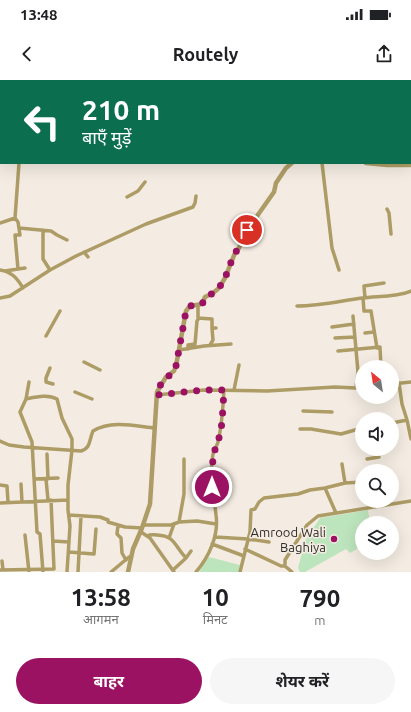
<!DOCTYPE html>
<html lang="hi">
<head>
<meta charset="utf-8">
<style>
  body { margin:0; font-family:Ubuntu,"Noto Sans Devanagari",sans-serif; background:#f6f6f6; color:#202124; height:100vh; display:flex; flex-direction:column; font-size:15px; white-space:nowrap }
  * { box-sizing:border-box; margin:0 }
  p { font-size:13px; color:#757577 }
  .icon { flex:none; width:22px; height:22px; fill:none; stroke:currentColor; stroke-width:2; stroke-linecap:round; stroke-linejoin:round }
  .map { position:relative; height:492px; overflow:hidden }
  .side { display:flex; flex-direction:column; background:#fff; flex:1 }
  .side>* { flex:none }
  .hud { position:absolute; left:0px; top:0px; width:411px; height:84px; box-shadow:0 4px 16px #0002; background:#0b6e4f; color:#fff; overflow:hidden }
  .needle { width:26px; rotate:330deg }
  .fabs { position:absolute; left:355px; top:280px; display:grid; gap:8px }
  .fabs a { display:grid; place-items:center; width:44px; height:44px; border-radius:50%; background:#fff; box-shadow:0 4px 16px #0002; font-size:20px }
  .pin { position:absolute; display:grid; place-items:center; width:34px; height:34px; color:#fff; margin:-17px; border:2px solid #fff; border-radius:50%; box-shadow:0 1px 4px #0007 }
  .me { position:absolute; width:44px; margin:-22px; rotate:0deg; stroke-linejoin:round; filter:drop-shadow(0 0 3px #0008) }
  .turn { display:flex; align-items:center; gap:14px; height:84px; padding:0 16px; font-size:18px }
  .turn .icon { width:52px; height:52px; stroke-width:2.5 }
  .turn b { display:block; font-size:28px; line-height:34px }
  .eta { display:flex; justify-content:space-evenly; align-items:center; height:68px; text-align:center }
  .eta b { font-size:24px; font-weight:700; line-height:28px }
  .primary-button { display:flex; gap:8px; margin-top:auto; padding:8px 16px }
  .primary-button a { flex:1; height:46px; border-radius:24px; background:#9c1263; color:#fff; font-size:16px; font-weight:700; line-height:46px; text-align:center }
  .primary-button a+a { background:#f6f6f6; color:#202124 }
  .status { display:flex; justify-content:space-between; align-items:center; height:28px; padding:0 20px; background:#fff; direction:ltr }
  .status svg { height:11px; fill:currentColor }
  header { display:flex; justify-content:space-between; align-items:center; height:52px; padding:0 16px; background:#fff; font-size:18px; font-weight:700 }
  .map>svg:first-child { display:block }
</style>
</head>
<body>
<div class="status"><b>13:48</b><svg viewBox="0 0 49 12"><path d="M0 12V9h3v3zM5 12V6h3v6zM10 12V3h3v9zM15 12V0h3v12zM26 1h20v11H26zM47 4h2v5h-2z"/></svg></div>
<header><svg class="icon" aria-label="back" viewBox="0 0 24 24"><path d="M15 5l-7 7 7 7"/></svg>Routely<svg class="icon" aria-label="share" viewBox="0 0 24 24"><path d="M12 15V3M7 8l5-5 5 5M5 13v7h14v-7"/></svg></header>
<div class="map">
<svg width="411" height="492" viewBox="0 0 411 492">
  <rect width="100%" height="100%" fill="#f4ece2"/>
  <!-- green -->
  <path fill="#bde5bd" d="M368,430l2,13h-8v11l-2,2 2,2v8l-12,7 -4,-4 -41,23h-5l-2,-4 7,-27 15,-23z
    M209,477l31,8 -1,7h-40z"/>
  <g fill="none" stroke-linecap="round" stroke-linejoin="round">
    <!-- minor -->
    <path stroke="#ad9c65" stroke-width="3.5" d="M15,0v1
      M151,0l1,1
      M0,14h1
      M0,27l1,1
      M322,83l10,85 7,22
      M127,117l11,-6 7,-9
      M387,129l2,4 2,21
      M15,138l3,4 2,13h-5l3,34 7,-1
      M0,143l15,-5 4,-55
      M19,148l32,3 6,4 10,5
      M43,150v29l7,11
      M84,172l4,5
      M0,190c12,2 17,8 23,18
      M5,191l13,-2
      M0,218l10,-2 40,-26 26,-14 70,-32 47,-17 2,-4 1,-7
      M363,218l1,13h7l6,37
      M365,218l-1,-12 20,-3
      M198,225v13l14,1v9h4
      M297,226c23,0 43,-5 65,-8 16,-2 34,-1 49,-7
      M353,236l5,56 -2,16
      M332,247l22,-3
      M365,253l9,-1
      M46,256l14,-25
      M335,258l20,-1
      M210,265l3,-5 -1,-12
      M188,269v-4l7,-1 2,-23 2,-3
      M179,270l25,-4 27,-2
      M338,271l42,-4 1,20
      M84,282l16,8
      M50,288l-4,10v4l7,2
      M29,302l-3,17 -6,13 12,30 5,90 3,2 3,38
      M399,303l3,21 5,16 4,19
      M392,304l19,-2
      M234,310l5,-25
      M75,312l17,7
      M157,315l47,-5 63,1 68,-4 21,1 6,-1
      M26,319c10,-2 22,-5 31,0l5,19 10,21v11l-4,35v25l2,16 -3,46
      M303,331l29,1
      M392,343l15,-3
      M300,349h11l30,5 21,-6
      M0,361l9,4 15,2 57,4c10,-3 8,-11 12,-20 19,-11 42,-5 62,-3
      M47,374l1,25
      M367,379l12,-2
      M342,384l3,19
      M34,399l24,-1
      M46,399l2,21
      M21,404l1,18
      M0,405l7,1 1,16
      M325,408l20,-5 17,-1
      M0,423l68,-3
      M69,435l31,2 8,3v2l17,5 17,1
      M179,442l5,-28v-35
      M118,445l-1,9 4,4 1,15 4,7
      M143,445h28l8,-3 18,-1 19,3
      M141,452l9,6 24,34
      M25,455l4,37
      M147,456c4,-2 6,-1 10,-1 19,1 17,11 29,23
      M215,457l33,2 21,3
      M169,458l5,-14
      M53,461l16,1
      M212,464l32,12
      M245,469l36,17h4
      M69,472l25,2 2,-25
      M2,481l1,9
      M0,490l54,-1 -3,-69
      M173,490l13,-12 5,-7
      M78,492l3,-56
      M111,492l18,-15h2
      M196,492c13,-15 23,-37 20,-57 -2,-19 -7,-42 -3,-61 1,-4 4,-8 5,-12 4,-17 5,-34 6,-52
      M240,492l10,-40 1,-22 4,-1 4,-7 5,-4 34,-4 12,-4 15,-2 11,25
      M292,492l-7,-6v-6l22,-35 11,-9 93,-15"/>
    <!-- tertiary -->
    <path stroke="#ad9c65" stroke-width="4.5" d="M335,1l1,-1
      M366,83l21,2h24
      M128,492l5,-23 9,-21 8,-24 7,-112 9,-15 8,-6 2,-5 10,-55 4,-5 12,-2 3,-7 8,-4 6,-5 6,-10 10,-25 4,-5 6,-15 29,-41 2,-9 10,-15 6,-5"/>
  </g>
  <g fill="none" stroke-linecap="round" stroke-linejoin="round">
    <!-- route -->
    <path stroke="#9c1263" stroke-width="7" stroke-dasharray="0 12.6" d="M212,407l1,-33 5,-11 4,-20 2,-33h-20l-47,5c1,-14 15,-18 19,-29l10,-55 4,-5 12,-2 4,-7c19,-9 20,-24 28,-42 1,-3 4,-5 5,-8 3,-5 4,-12 8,-17"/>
  </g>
  <!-- markers -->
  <circle fill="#9c1263" stroke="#f4ece2" stroke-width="1.5" cx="334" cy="459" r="4"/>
  <g text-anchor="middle" stroke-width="3" stroke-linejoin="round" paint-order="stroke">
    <!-- poi labels -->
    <g font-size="13" fill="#322f2b" stroke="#f4ece2" text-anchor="end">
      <text x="326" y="457">Amrood Wali<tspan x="326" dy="15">Baghiya</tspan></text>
    </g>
  </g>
</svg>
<div class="fabs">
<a><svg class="needle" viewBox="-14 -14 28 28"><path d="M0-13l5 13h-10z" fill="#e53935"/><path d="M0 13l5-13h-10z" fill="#757577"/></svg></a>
<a><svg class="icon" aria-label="sound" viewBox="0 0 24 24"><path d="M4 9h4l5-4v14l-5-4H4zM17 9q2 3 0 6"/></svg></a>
<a><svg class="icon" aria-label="search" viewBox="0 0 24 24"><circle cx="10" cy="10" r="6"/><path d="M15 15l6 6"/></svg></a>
<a><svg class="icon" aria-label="layers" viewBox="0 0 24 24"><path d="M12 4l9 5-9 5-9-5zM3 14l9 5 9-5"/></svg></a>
</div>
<div class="pin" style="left:247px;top:150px;background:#d93025"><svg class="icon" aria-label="arrive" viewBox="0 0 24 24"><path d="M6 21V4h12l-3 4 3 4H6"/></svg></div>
<svg class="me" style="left:212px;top:407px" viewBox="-20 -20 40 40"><circle r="17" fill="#9c1263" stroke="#fff" stroke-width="3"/><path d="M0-11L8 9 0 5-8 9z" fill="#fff"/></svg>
<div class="hud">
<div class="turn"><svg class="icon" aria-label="left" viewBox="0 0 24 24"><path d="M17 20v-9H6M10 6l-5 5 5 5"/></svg><div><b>210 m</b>बाएँ मुड़ें</div></div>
</div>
</div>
<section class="side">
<div class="eta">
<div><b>13:58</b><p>आगमन</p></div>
<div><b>10</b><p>मिनट</p></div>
<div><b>790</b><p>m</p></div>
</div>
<div class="primary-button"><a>बाहर</a><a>शेयर करें</a></div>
</section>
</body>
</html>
